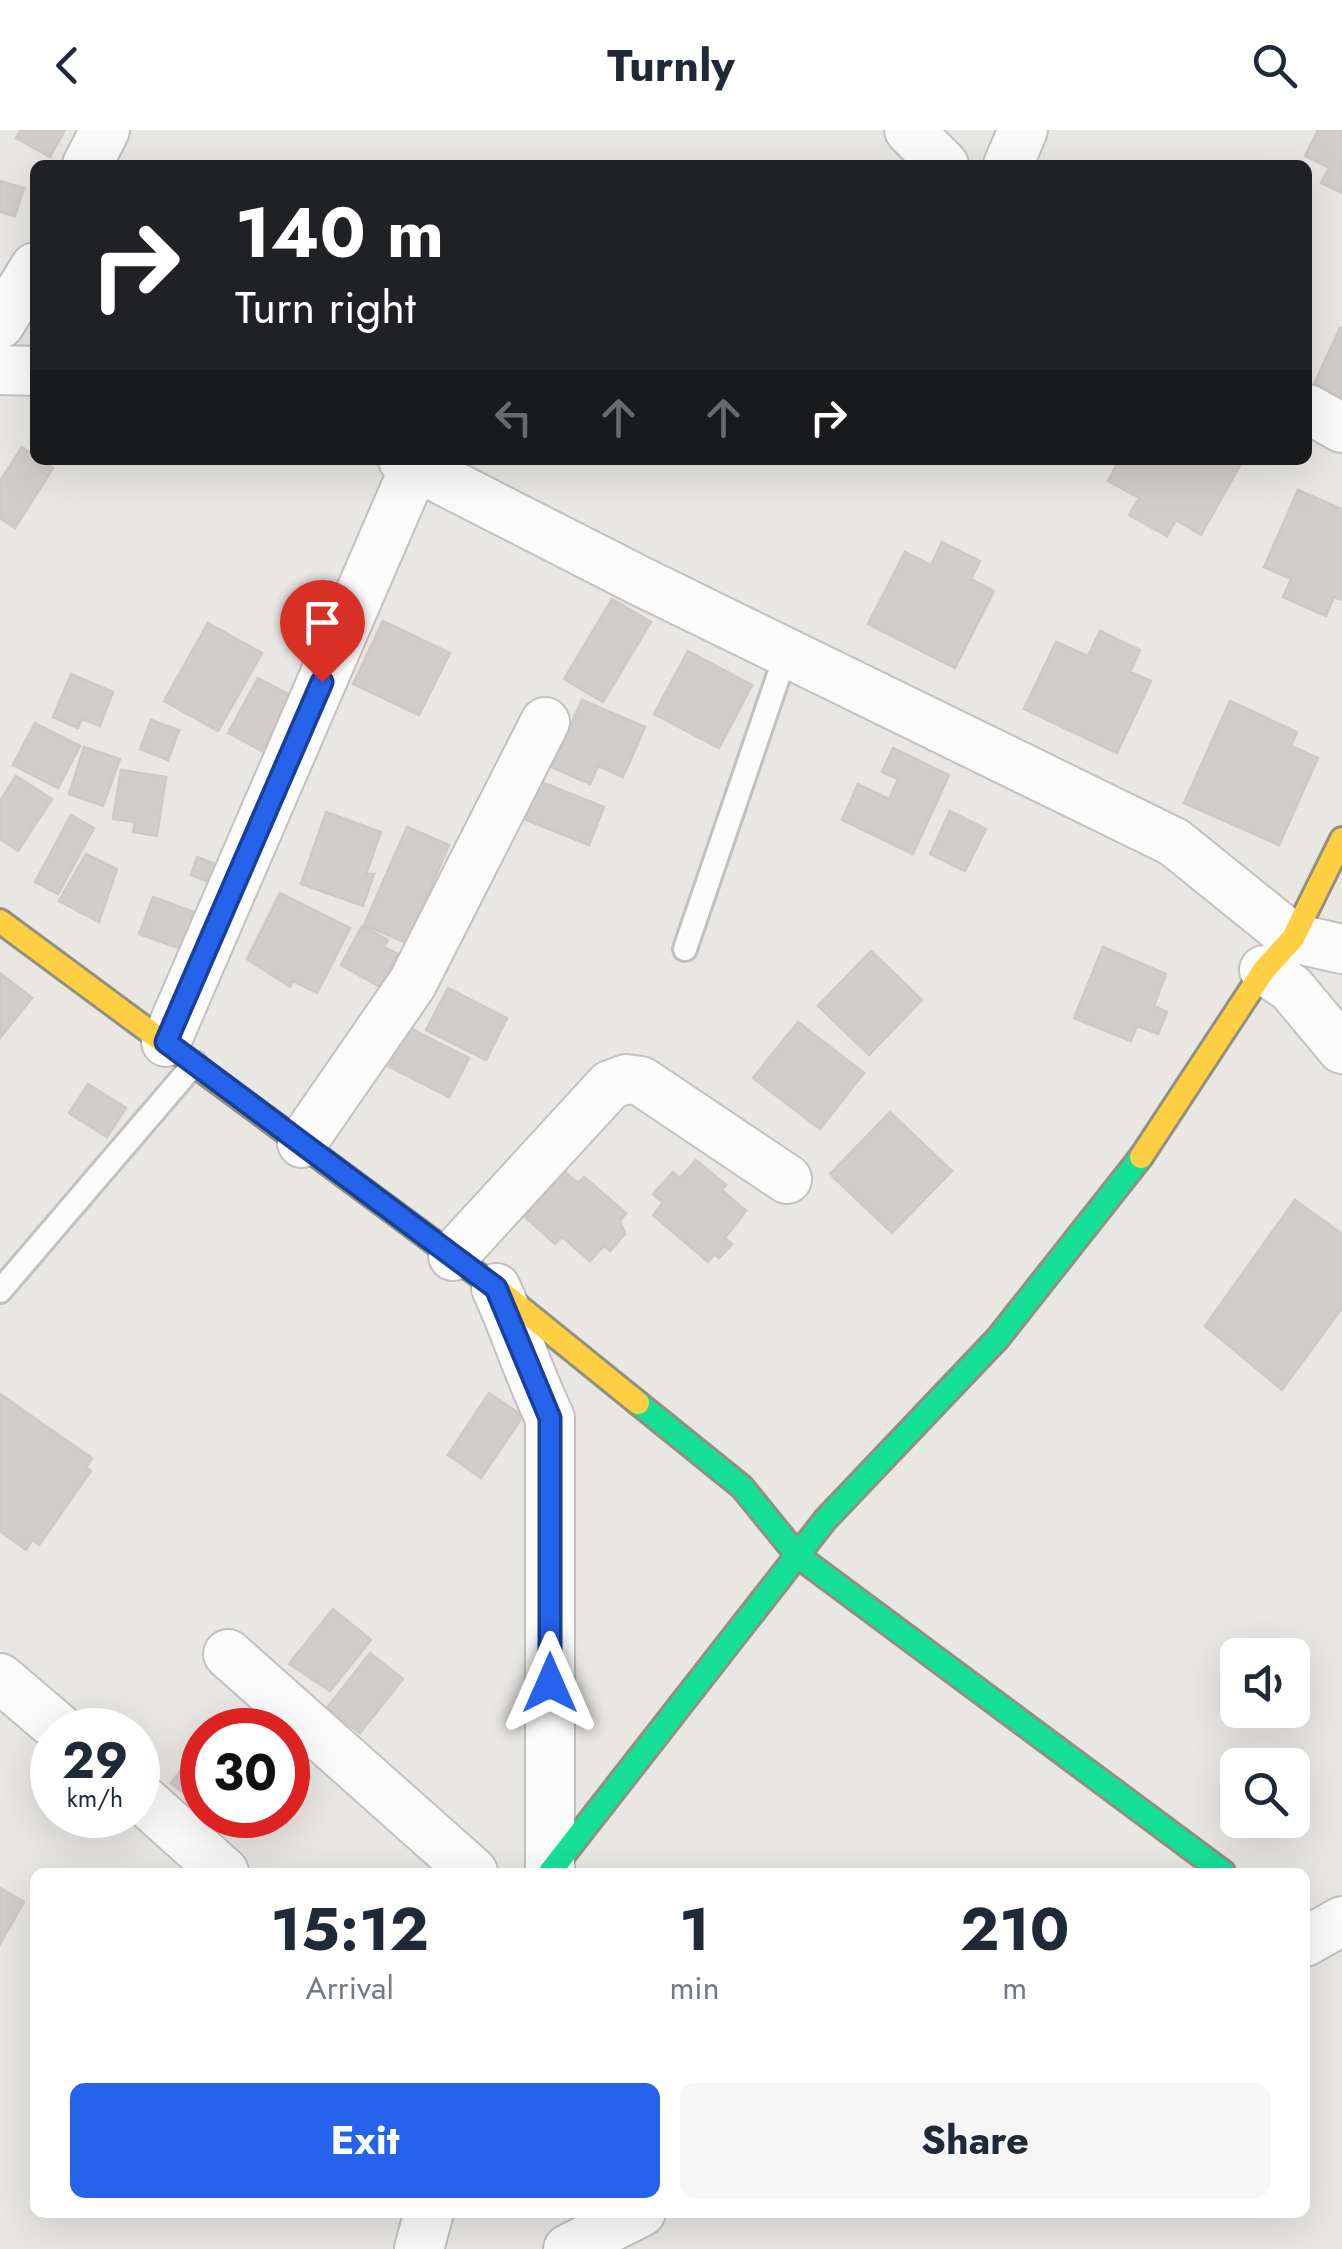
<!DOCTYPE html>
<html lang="en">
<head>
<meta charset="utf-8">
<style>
  body { margin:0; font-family:Jost,sans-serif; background:#f6f6f7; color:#1f2937; height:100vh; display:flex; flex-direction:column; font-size:38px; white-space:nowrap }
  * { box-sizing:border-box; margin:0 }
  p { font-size:32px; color:#747a83 }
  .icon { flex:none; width:55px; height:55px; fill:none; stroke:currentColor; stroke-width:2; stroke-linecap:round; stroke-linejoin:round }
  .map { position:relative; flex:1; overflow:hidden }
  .drawer { position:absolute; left:30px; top:1738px; width:1280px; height:350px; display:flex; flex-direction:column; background:#fff; border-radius:15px; box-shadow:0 10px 40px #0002 }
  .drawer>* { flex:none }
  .guide { position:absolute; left:30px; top:30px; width:1282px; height:305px; border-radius:15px; box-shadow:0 10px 40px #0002; background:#202124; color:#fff; overflow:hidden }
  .tools { position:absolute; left:1220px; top:1508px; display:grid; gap:20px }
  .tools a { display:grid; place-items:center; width:90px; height:90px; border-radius:15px; background:#fff; box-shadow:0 10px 40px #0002; font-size:50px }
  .speed { position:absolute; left:30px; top:1578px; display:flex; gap:20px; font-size:50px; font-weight:700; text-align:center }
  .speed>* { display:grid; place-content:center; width:130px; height:130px; border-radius:50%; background:#fff; box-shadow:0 10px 40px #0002; line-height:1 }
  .speed small { font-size:25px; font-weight:400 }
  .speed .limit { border:15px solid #d22; background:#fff; color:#111 }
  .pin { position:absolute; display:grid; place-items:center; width:85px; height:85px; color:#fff; margin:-102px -42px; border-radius:50% 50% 50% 0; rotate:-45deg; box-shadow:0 0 10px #0007 }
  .pin .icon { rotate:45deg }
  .me { position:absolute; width:110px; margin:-55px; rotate:0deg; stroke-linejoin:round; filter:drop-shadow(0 0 8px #0008) }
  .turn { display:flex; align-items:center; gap:35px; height:210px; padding:0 40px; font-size:45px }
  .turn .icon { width:130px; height:130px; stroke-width:2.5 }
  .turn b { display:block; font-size:70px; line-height:85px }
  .lanes { display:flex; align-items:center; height:95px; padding:0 40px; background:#0003; justify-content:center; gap:50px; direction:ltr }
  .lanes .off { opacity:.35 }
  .eta { display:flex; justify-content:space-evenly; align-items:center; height:170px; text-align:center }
  .eta b { font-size:60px; font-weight:700; line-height:70px }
  .primary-button { display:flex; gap:20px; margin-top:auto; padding:20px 40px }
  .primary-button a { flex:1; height:115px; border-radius:15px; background:#2563eb; color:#fff; font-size:40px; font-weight:700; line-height:115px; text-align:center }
  .primary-button a+a { background:#f6f6f7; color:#1f2937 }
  header { display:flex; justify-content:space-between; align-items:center; height:130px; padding:0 40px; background:#fff; font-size:45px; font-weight:700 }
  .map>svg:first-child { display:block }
</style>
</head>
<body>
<header><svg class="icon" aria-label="back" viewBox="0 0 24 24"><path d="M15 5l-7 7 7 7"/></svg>Turnly<svg class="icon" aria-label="search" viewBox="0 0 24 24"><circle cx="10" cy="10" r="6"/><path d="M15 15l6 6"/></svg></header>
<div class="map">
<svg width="1342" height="2119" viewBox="0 0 1342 2119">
  <rect width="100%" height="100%" fill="#e9e7e4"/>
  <!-- building -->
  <path fill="#d0cdcb" stroke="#ccc9c6" stroke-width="2.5" d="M21,0h44l-15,27 -34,-19z
    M1318,0h24v63l-21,-10 8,-15 -24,-12z
    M0,51l24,7 -9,28 -15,-4z
    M1340,198l2,1v79l-32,-15z
    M22,317l31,21 -38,60 -15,-10v-37z
    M1119,330h124l-42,75 -25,-15 -9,16 -38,-21 10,-17 -31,-17z
    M1298,360l44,19v91l-8,-3 -8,19 -43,-19 8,-18 -27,-12z
    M942,412l38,19 -9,18 23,12 -39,77 -87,-44 37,-72 26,13z
    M612,469l39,23 -48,80 -39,-23z
    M383,491l67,32 -31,62 -66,-31z
    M208,493l54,30 -44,78 -54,-30z
    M1100,501l40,19 -10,22 21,9 -34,72 -93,-44 32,-67 32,14z
    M688,521l64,34 -33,63 -65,-34z
    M71,544l42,18 -13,34 -18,-7 -4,9 -25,-11z
    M258,548l34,18 -30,55 -34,-18z
    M582,570l63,27 -22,50 -25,-11 -8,18 -38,-17z
    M1230,571l67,31 -6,14 27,12 -39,87 -95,-42z
    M151,590l28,10 -11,30 -28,-11z
    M35,593l45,23 -22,42 -45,-23z
    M84,617l36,12 -17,47 -34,-12z
    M893,618l56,27 -36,79 -71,-34 16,-36 31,15 9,-20 -16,-7z
    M121,640l45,7 -9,59 -24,-4 2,-10 -22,-3z
    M16,646l36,23 -34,52 -18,-12v-38z
    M534,649l70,28 -15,38 -70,-28z
    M950,681l36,18 -21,42 -35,-17z
    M326,682l55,20 -15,42h8l-11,32 -62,-22z
    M71,685l23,13 -36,66 -23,-12z
    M407,697l42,18 -42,98 -43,-18z
    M86,724l31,15 -18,53 -40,-21z
    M197,727l18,7 -6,18 -18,-7z
    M280,763l70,35 -33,65 -24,-12 -3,6 -43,-28z
    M153,767l49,18 -13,37 -50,-18z
    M362,796l26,14 -4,7 14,7 -18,33 -39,-22z
    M1103,817l63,27 -12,32 13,6 -9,22 -21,-8 -6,15 -57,-23z
    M871,821l51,49 -53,55 -51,-49z
    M0,843l32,25 -32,40z
    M448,858l59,30 -21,42 -60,-30z
    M798,892l66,51 -44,56 -67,-51z
    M404,895l65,33 -20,39 -65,-33z
    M88,954l38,24 -19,29 -38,-24z
    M890,982l62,59 -60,62 -62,-59z
    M696,1030l30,25 -4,5 24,21 -21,27 7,6 -13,14 -4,-4 -7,8 -55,-47 10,-12 -10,-9 20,-22 7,6z
    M560,1038l18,15 6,-6 42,36 -6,8 5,13 -15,17 -6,-5 -14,15 -28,-24 -7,7 -30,-27 4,-6 -3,-4z
    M1295,1070l47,34v74l-60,82 -77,-64z
    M489,1263l34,23 -42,62 -33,-23z
    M0,1264l92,64 -6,10 5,3 -52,74 -7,-5 -6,10 -26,-19z
    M333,1479l38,31 -41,51 -41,-27z
    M370,1523l33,26 -43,54 -33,-25z
    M202,1613v64l-31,-24z
    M0,1758l24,14 -24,42z"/>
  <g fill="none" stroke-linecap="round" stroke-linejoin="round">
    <!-- lane casing -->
    <g stroke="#c2c1c0" stroke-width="28">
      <path id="lane" d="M685,819l101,-295
        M0,1161l195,-228"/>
    </g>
    <!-- street casing -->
    <g stroke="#c2c1c0" stroke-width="52">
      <path id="street" d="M909,0l35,35
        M87,35l18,-35
        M1008,35l15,-35
        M0,194l35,-57
        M0,240l35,1
        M1308,279l34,19
        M403,330l237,121 534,261 119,96 49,11
        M1264,840l27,18 51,61
        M166,912l249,-576
        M302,1013l110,-159 133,-262
        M453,1126l157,-171 16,-6 15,2 146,98
        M496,1158c20,43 33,87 54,130v454
        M228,1524l245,218
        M0,1548l61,52
        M138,1665l86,77
        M1305,1812l37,-21
        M419,2119l10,-37
        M568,2119l73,-37"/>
    </g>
    <!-- fast casing -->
    <g stroke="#92917e" stroke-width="28">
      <path id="fast" d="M638,1273l104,84 56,69 425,316
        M550,1742l275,-352 173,-182 143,-181"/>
    </g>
    <!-- slow casing -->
    <g stroke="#92917e" stroke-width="28">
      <path id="slow" d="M0,791l496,367 142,115
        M1141,1027l123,-187 29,-32 49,-99"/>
    </g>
    <!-- lane -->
    <use href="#lane" stroke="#fcfbfb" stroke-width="22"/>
    <!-- street -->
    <use href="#street" stroke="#fcfbfb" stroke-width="48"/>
    <!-- fast -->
    <use href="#fast" stroke="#16e098" stroke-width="22"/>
    <!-- slow -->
    <use href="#slow" stroke="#ffcf43" stroke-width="22"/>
  </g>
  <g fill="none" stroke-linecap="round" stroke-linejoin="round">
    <!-- route casing -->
    <g stroke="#184099" stroke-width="25">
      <path id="route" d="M322,552l-156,360 330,246 54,130v265"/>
    </g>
    <!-- route -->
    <use href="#route" stroke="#2563eb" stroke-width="18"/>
  </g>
</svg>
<div class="tools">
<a><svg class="icon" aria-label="sound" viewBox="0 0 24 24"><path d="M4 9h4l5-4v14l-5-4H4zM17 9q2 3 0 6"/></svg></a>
<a><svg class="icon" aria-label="search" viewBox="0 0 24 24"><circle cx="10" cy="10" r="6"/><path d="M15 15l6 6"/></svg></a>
</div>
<div class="speed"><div>29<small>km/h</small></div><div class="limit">30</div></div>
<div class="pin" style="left:322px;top:552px;background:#d93025"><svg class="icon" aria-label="arrive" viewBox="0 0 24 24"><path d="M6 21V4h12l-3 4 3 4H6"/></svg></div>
<svg class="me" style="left:550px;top:1553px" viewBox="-20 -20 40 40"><path d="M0-17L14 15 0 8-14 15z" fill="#2563eb" stroke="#fff" stroke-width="4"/></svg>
<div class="guide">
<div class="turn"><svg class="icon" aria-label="right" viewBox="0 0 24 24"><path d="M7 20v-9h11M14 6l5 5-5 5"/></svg><div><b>140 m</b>Turn right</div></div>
<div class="lanes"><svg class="icon off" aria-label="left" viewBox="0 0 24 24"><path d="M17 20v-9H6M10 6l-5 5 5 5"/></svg><svg class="icon off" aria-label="ahead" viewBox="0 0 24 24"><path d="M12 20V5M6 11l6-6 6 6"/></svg><svg class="icon off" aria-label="ahead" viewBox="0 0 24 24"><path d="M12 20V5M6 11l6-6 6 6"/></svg><svg class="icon" aria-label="right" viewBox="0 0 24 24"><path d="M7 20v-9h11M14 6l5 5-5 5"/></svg></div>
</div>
<section class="drawer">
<div class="eta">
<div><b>15:12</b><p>Arrival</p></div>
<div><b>1</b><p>min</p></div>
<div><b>210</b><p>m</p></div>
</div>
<div class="primary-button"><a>Exit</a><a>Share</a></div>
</section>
</div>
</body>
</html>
